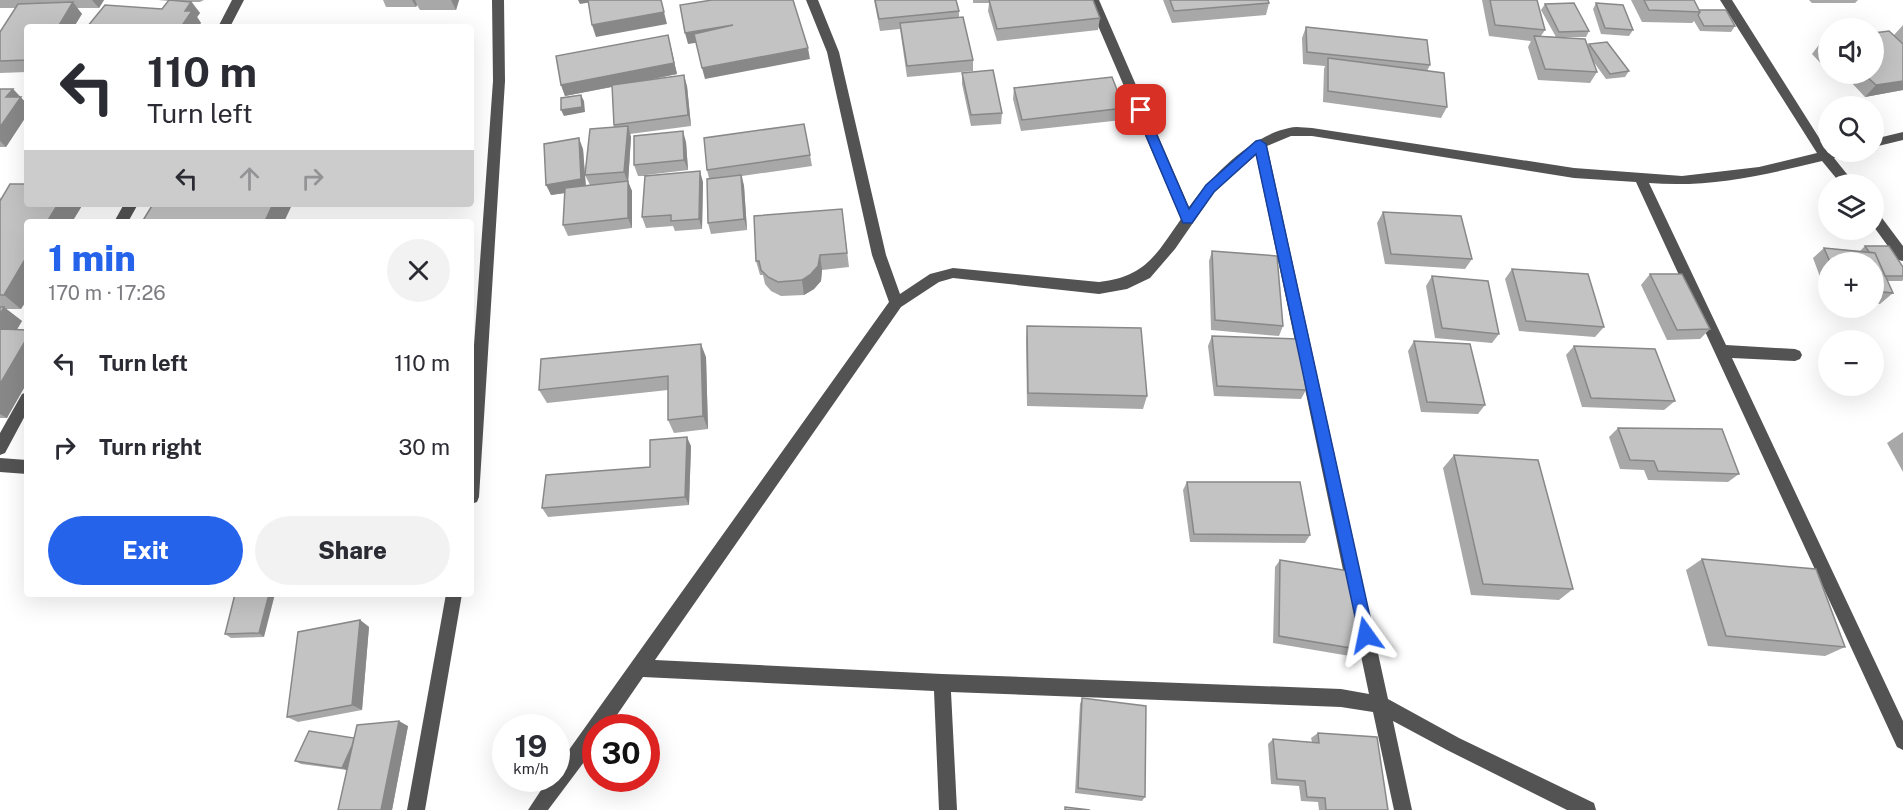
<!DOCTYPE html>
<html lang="en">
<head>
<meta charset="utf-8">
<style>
  body { margin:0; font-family:"Public Sans",sans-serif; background:#f2f2f3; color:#2b2b33; height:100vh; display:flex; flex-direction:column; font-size:22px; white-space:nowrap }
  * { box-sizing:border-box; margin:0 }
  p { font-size:20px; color:#7c7c81 }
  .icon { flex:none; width:33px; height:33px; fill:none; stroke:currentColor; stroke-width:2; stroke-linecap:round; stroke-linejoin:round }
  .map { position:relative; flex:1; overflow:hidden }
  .panel { position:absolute; left:24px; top:219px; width:450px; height:378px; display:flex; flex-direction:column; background:#fff; border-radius:6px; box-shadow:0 6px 24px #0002 }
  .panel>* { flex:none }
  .top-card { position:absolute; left:24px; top:24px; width:450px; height:183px; border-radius:6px; box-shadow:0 6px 24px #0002; background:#fff; color:#2b2b33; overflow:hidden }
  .controls { position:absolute; left:1818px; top:18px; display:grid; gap:12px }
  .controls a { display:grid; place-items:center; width:66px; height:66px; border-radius:50%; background:#fff; box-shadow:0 6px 24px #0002; font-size:30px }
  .speed { position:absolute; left:492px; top:714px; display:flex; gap:12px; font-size:30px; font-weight:700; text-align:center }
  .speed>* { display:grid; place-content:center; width:78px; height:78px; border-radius:50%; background:#fff; box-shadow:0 6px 24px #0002; line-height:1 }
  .speed small { font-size:15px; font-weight:400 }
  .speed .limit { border:9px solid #d22; background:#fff; color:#111 }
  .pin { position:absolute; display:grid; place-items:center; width:51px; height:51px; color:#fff; margin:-26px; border-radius:12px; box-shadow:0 3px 9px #0006 }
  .me { position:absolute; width:66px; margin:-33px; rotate:348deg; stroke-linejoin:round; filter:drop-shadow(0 0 4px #0008) }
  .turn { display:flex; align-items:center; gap:21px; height:126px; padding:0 24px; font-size:27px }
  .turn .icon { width:78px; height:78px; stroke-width:2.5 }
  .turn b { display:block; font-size:42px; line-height:51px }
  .lanes { display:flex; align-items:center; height:57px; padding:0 24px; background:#0003; justify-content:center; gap:30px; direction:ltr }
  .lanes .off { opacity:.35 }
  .round { display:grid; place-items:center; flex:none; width:63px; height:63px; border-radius:32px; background:#f2f2f3 }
  .summary { display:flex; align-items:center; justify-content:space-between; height:102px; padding:0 24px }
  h1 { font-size:36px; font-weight:800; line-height:45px; color:#2563eb }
  .action { display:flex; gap:12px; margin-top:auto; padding:12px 24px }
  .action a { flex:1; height:69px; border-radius:36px; background:#2563eb; color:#fff; font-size:24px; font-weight:800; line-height:69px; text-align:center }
  .action a+a { background:#f2f2f3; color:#2b2b33 }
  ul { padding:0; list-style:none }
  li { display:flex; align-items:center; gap:18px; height:84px; padding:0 24px }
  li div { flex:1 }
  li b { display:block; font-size:22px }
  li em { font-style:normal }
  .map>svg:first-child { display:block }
</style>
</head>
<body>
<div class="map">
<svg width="1903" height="810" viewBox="0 0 1903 810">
  <rect width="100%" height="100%" fill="#fff"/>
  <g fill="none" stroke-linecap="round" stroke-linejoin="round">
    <!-- minor -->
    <path fill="#535353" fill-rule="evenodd" d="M232,0h12l-14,27h-12z
      M492,0h12l1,81 -26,416 -2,5 -6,2v-117l22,-306z
      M806,0h12l21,52 47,203 14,39 30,-20 23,-6 146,14c46,-5 57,-27 82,-63l-94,-219h12l90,207c22,-30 61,-71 100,-79 7,-2 16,0 23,0l262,40 108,8 77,-9 58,-14 -97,-153h12l96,152h16l-1,3 -9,3 21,26h-14l-19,-23c-57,14 -113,27 -173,22l77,162 69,4 5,2 2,4 -2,4 -5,2 -63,-3 171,363v29l-6,-3 -261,-565 -62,-4 -262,-42h-21l-24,10 121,553 71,39 135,65 2,7h-29l-120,-60 -54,-29 19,89h-18l-21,-98 -32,-5 -390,-15 6,118h-18l-5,-119 -291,-14 -35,51h-12v18l-48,64h-20l21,-32h7v-10l333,-466 -17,-47 -45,-203zM1256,155l113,539 -28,-5 -399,-15 -287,-14 246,-353 38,-25 14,-4 146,16 28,-5 23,-11 25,-29 40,-58z
      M1903,132v8l-29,7v-8z
      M124,204h14l-10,18h-14z
      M1874,213l5,1 24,32v15l-5,-1 -24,-33z
      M27,392v20l-22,41 -5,2v-22l22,-39z
      M0,458l27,2v14l-27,-2z
      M446,594h16l-37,216h-18z"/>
  </g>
  <!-- wall -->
  <path fill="#a8a8a8" d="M0,0h104l-5,8h-22l5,6 -55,13v45l-27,1v-41l16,-24h-16z
    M158,0h46l-4,2h-8l8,11 -3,4 4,6 -4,4h-110l75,-18 7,-8z
    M383,0h76l-3,10h-36l-3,-5 -1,2h-30z
    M874,0h82l3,11v7l14,42v11l-66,6 -7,-48 -20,2z
    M973,0h120l7,18 -2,12 -101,11 -9,-30 1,-8h-16z
    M1163,0h105l1,3 -3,12 -94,8z
    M1482,0h55l8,30 -4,6 15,1 -15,-27 4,-6 44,27 -3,6h-23l24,9 2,-2 40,27 -4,6 -19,2 -13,-18 4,11 -7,11 -52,-3 -10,-33 3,-6 -42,-5z
    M1631,0h63l5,10 36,16 -4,6 -31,-1 -6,-10 -2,2 -50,-1z
    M1809,0h49l-3,3h-43z
    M1596,3l37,27 -4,6 -28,-2 -8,-25z
    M1903,25v65l-38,7 -15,-16 -12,-1 -7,-6h43l20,-39z
    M1306,27l124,38 -3,6 20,36 -6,11 -118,-16 1,-33 1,-3 -22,-2 -1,-26z
    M668,35l9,39 -27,6 37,6 4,40 -61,8 1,3 -3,46 4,8v37l-64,8 -5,-11 2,-32 -14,2 32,-46 3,37 4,-1 -5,-10 29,-48 -2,-40 -47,9 -4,-11z
    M1828,41v30l-16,-17 9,-12z
    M962,73l40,40 -1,11 -30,2 -9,-42z
    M1014,88l110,20 -2,12 -101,11 -8,-32z
    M0,89h13l14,15v11l-21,32h-6z
    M686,142l2,28 -42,5 57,7 -1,47 -27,2 -2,-5 -27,2 -4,-11 3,-41h-7l-4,-11z
    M810,155l2,11 -70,10 2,10 3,44 -36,4 -3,-11 1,-45 -2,-8z
    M0,197l1,2 26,5h56l-11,18h-45l-6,87h-15l16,12 -5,8 -10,89h-7z
    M842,209l7,58 -27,3 -1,11 -7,8 -10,6 -23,1 -10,-5 -6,-7 -2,-9h-3l-4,-14z
    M1383,212l89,47 -7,10 -80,-5 -8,-41z
    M1865,246l38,21v13l-1,1h-15l6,12 -13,11 -6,-1v-41h-46v36l-15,-40 11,-10 36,3z
    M1212,251l71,75 -4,10 -68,-6 -2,-69z
    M1512,269l92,58 -9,10 -76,-6 -14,-52z
    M1650,274l60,55 -10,10 -33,1 -26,-55z
    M1432,276l67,58 -7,9 -57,-5 -9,-52z
    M1027,326l120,70 -4,13 -116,-3 -1,-67z
    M1212,336l94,54 -5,9 -87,-3 -6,-50z
    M1414,341l71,64 -7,9 -57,-2 -13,-61z
    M1574,346l101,55 -11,9 -82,-3 -16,-52z
    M706,357l2,72 -34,4 -6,-13v-30l-121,13 -8,-13z
    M1618,428l121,46 -11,8 -80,-2 -4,-10 -24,-1 -11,-32z
    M1903,432v40l-16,-29z
    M691,446l-2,59 -141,12 -6,-9 108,-41z
    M1454,455l119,134 -14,11 -88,-5 -28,-127z
    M1187,482l123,53 -5,8 -115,-1 -7,-52z
    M1702,559l143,88 -20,9 -117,-10 -22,-76z
    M1280,560l77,89 -7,7 -77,-13 2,-76z
    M235,594l29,43 -33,1 -6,-4z
    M360,620l9,7 -7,83 -64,12 -11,-5z
    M1082,698l63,99 -3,4 -67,-8 5,-89z
    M408,726l-16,84h-54l9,-40 -46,-6 -6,-3 59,-23z
    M1318,733l70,77h-69l-1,-8 -17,-1 -2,-15 -28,-2 -3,-40 5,-5 39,3 -1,-4z"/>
  <!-- shaded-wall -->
  <path fill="#888" d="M92,0h12l-5,8z
    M412,0h3l2,5 -1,2z
    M451,0h8l-3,10z
    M578,0h26l-24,4z
    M661,0l6,24 -71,13 -4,-12z
    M73,2l9,12 -8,13h-16z
    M191,2l9,11 -3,4 4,6 -4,4h-16l4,-16z
    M733,25l2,12 -47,7 -3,-11z
    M668,35l9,39 -112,22 -4,-11z
    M808,48l2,11 -105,20 -3,-11z
    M684,75l3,11 4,40 -3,-11z
    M1903,81v9l-38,7 11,-12z
    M13,89l14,15v11l-21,32 -6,-6v-14l6,-30z
    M581,95l3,6 1,11 -21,4 -3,-6z
    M628,126l3,11 -3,46 -4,-11z
    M683,131l3,11 2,28 -4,-10z
    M579,138l4,11 3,41 -35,5 -5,-10z
    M700,171l3,11 -1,47 -3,-10z
    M741,175l3,11 3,44 -3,-11z
    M628,181l4,10v37l-4,-10z
    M58,204h25l-11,18h-25z
    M273,204h16l2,3 -7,15h-18l-1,-1z
    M820,255l2,15 -1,11 -7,8 -10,6 -2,-15z
    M27,256v44l-6,9 -17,-14z
    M4,307l18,14 -13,22 -9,-7v-22z
    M27,338v45l-20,35 -7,-4v-30z
    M701,344l5,13 2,72 -5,-13z
    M687,437l4,9 -2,59 -4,-8z
    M269,594h6l-11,43 -5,-4z
    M360,620l9,7 -7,83 -10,-5z
    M399,721l9,5 -16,84h-11z
    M355,738l-7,33 -6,-3z"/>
  <!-- building -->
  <path fill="#c3c3c3" stroke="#888" stroke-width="1.5" d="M169,0l22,2 -6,9h7l-11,16h-94l18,-22 57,4z
    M588,0h73l3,12 -72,13z
    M712,0h81l15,48 -106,20 -8,-34 39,-9 -48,8 -5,-28z
    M875,0h81l3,11 -80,8z
    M989,0h104l7,18 -103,11z
    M1170,0h98l1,3 -95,8z
    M1490,0h47l8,30 -50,-5z
    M1644,0h50l6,12 -51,-2z
    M73,2l-15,25h-31v33l-27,1v-29l18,-28z
    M1574,3l15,28 -30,1 -14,-28z
    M1596,3l27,2 10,25 -28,-2z
    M1699,10h27l9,16h-31l-6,-11 2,-3z
    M963,17l10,43 -66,6 -7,-43z
    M1306,27l121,13 3,25 -123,-13z
    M1889,31l14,13v37l-27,4 -12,-11h10v-41z
    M668,35l6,28 -113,22 -5,-29z
    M1534,36l51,3 12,33 -52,-3z
    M1828,41v8l-7,-7z
    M1607,42l22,29 -19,3 -21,-30z
    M1328,58l116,15 3,34 -119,-16z
    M993,70l9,43 -31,2 -9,-42z
    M684,75l4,40 -74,10 -2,-40z
    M1112,77l12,31 -102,12 -8,-32z
    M0,89h13l-7,8h15l-21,30z
    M581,95l1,12 -21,3v-12z
    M804,124l6,31 -103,15 -3,-32z
    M628,126l-4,46 -39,3 5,-46z
    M683,131l1,29 -50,5v-29z
    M579,138l2,41 -35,6 -2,-41z
    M700,171l-1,48 -28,2v-6l-29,2 3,-41z
    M741,175l3,44 -36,4 -1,-44z
    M628,181v37l-65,7 2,-37z
    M10,184h17v20h31l-11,18h-20v34l-23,39h-4v-94z
    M153,204h120l-8,17h10l-1,1h-132z
    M842,209l5,44 -27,2 -2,11 -7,8 -9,6 -24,2 -10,-5 -7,-7 -2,-9h-3l-2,-45z
    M1383,212l78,4 11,43 -81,-5z
    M1865,246h24l14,21v9h-18l-10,-23 -6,-1z
    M1824,248l51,5 18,40 -19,-2v-29h-44z
    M1212,251l65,5 6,70 -68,-6z
    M1512,269l76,5 16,53 -78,-6z
    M1650,274h32l28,55 -33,1z
    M1432,276l56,5 11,53 -57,-6z
    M0,307h4l-4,7z
    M1027,326l114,2 6,68 -119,-3z
    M0,329l27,1v8l-27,46z
    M1212,336l86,3 8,51 -89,-4z
    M1414,341l56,3 15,61 -58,-3z
    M701,344l2,72 -35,4v-44l-129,14 2,-31z
    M1574,346l81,3 20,52 -84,-3z
    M1618,428l104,1 17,45 -81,-3 -4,-10 -24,-1z
    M687,437l-2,60 -143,11 4,-33 104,-8v-27z
    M1454,455l84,5 35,129 -90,-5z
    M1187,482h113l10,53 -116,-1z
    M1702,559l114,10 29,78 -119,-11z
    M1280,560l75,12 2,77 -78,-13z
    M235,594h34l-10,39 -34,1z
    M360,620l-8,85 -65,12 11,-85z
    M1082,698l64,8 -1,91 -67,-9z
    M399,721l-18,89h-43l19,-85z
    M309,731l45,7 -2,8 -10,22 -47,-7z
    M1318,733l59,4 11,73h-62l-1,-12 -18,-1 -2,-16 -28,-2 -4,-40 46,4z
    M1065,807l25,3h-25z"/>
  <!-- route -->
  <path fill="#2563eb" stroke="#184099" stroke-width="1.5" d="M1141,106l5,4 43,99 17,-24 50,-44 4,-1 6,4 108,491 -2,5 -6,2 -5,-2 -2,-5 -103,-481 -42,38 -22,31h-9l-48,-113z"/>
</svg>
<div class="controls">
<a><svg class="icon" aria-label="sound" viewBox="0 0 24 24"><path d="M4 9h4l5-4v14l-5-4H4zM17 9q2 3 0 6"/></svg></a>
<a><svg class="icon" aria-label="search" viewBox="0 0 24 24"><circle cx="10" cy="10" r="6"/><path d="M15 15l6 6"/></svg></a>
<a><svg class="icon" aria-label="layers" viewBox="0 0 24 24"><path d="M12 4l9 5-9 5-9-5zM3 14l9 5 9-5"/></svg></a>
<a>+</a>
<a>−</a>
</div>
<div class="speed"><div>19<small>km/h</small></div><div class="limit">30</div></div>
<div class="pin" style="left:1141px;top:110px;background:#d93025"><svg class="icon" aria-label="arrive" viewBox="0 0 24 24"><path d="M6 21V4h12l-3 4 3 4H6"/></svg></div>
<svg class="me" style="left:1366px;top:635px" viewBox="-20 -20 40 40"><path d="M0-17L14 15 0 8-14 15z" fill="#2563eb" stroke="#fff" stroke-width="4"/></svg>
<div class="top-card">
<div class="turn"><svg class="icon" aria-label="left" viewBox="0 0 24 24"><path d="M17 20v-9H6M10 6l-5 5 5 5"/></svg><div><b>110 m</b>Turn left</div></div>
<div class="lanes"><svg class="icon" aria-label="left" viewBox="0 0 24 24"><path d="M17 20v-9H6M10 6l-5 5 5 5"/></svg><svg class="icon off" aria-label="ahead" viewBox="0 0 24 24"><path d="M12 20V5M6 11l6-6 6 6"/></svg><svg class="icon off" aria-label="right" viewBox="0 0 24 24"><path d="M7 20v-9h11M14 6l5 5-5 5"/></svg></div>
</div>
<section class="panel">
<div class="summary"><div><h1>1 min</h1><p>170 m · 17:26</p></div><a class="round"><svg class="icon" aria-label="close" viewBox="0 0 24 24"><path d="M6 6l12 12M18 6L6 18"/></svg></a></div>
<ul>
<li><svg class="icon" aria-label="left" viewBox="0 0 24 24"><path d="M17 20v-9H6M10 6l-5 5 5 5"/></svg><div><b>Turn left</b></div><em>110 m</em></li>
<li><svg class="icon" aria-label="right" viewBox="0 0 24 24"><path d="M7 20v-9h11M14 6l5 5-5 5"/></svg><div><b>Turn right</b></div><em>30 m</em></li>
</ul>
<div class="action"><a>Exit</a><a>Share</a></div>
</section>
</div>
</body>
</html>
